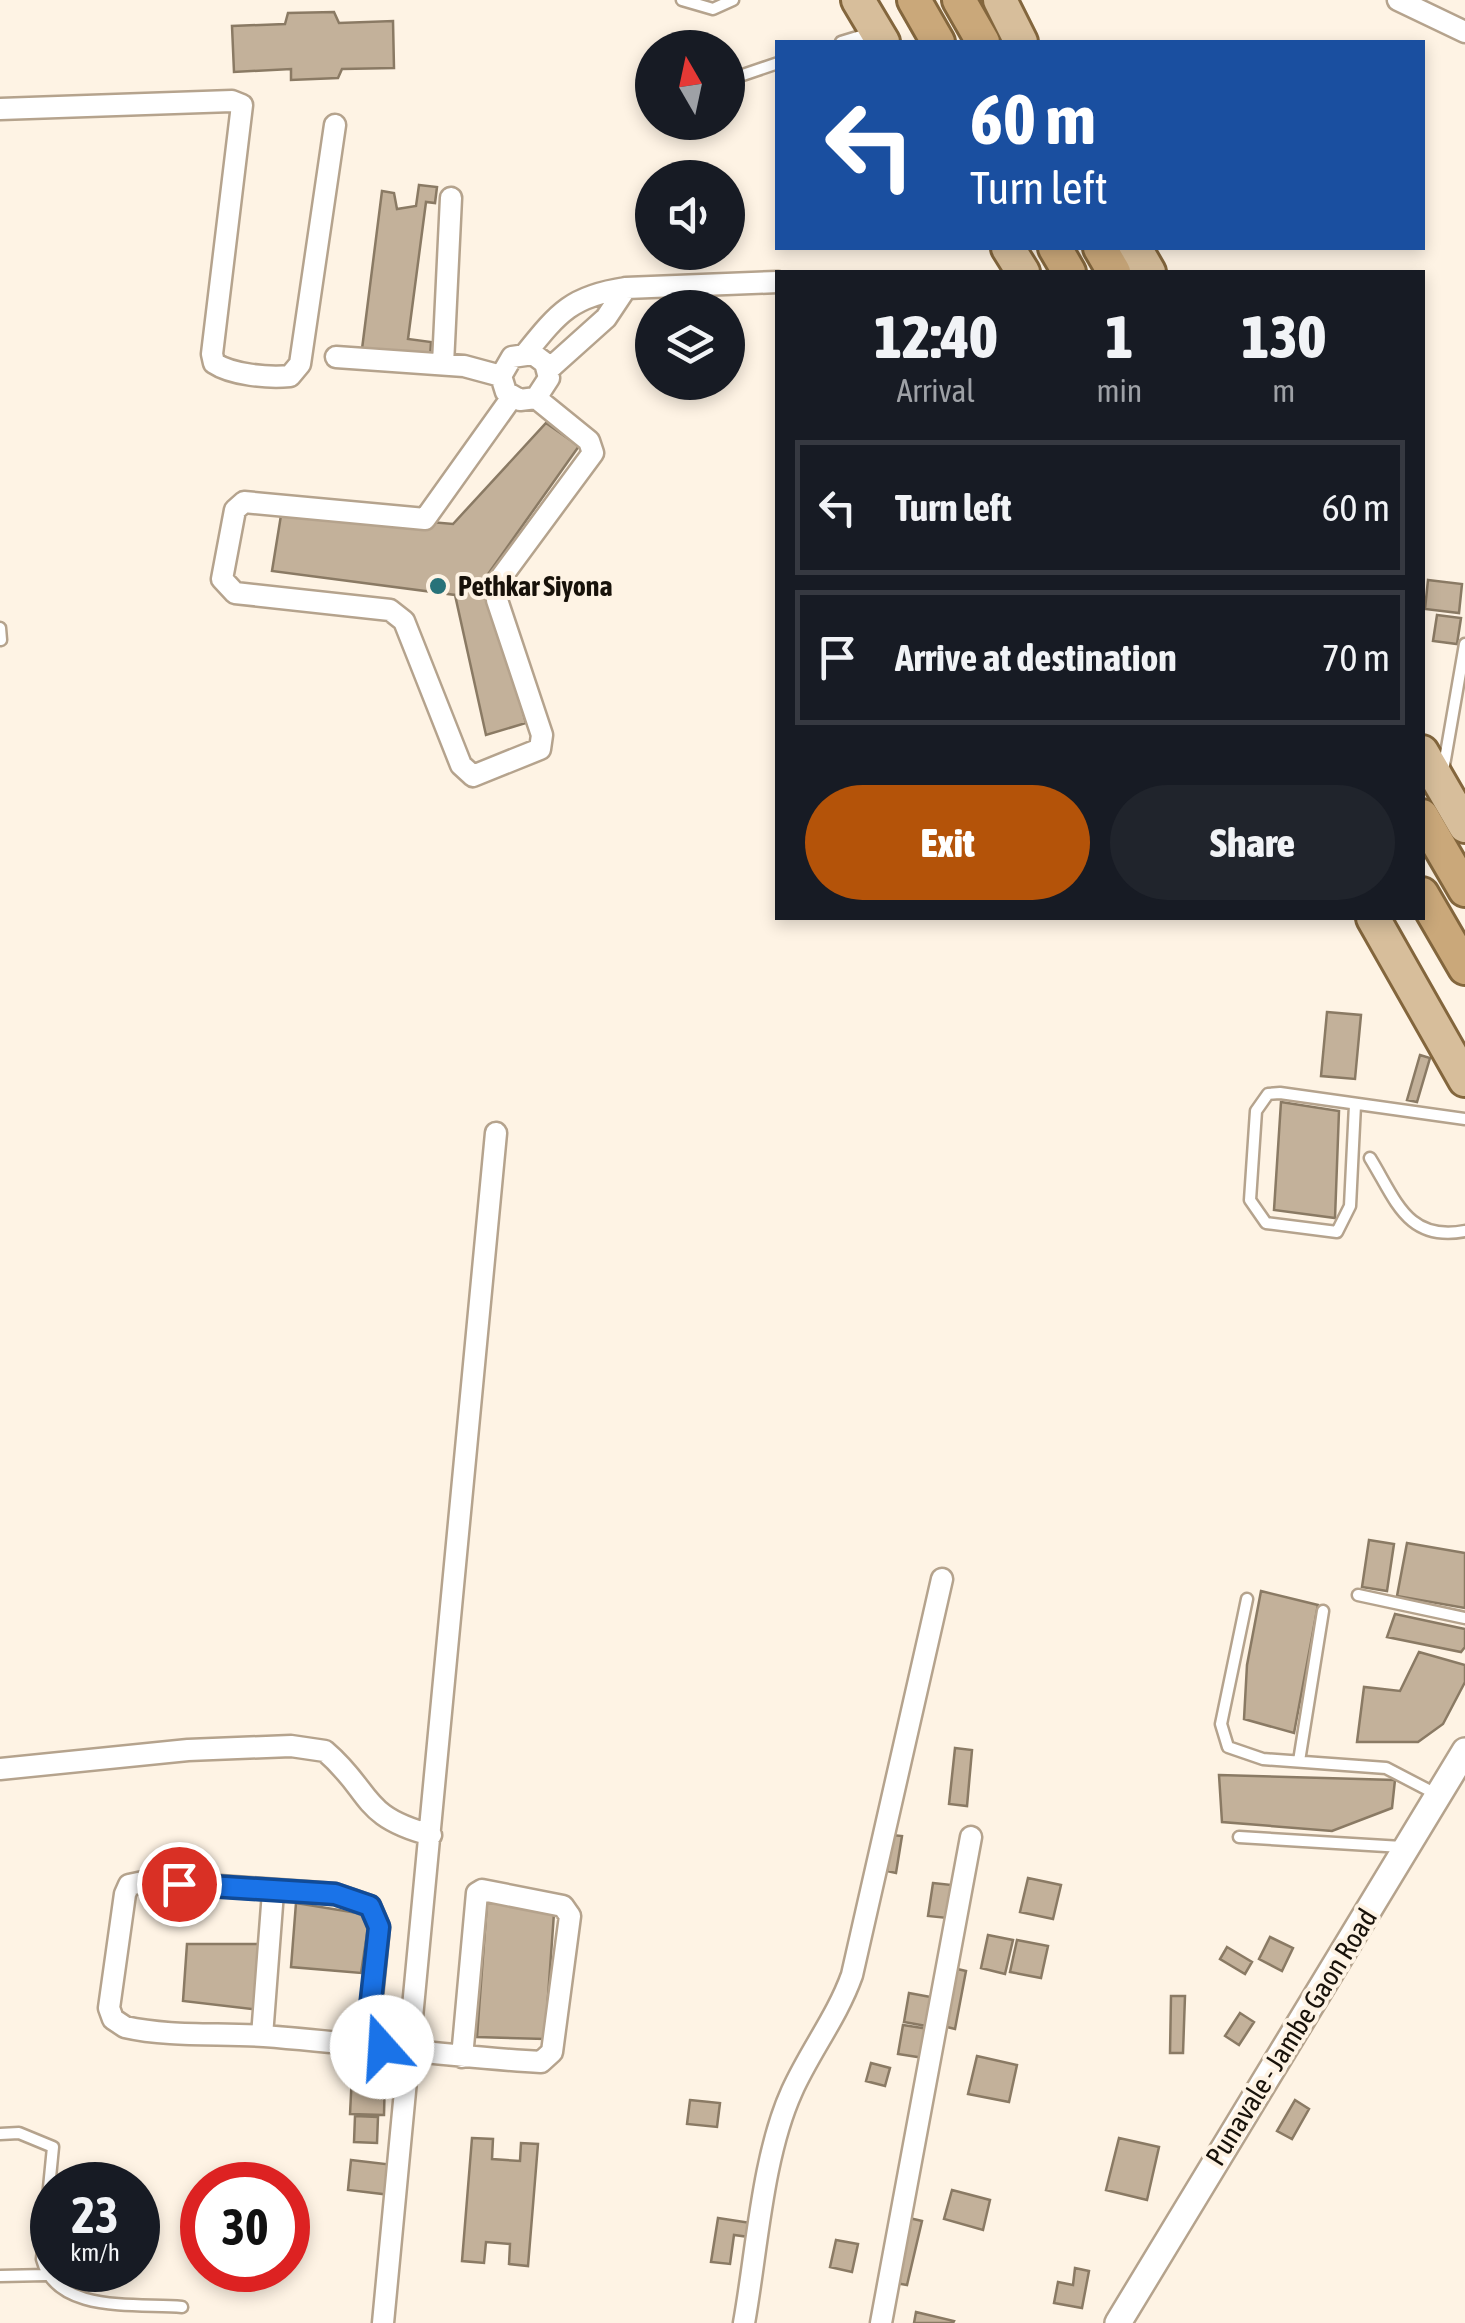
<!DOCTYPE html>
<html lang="en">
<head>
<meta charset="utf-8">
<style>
  body { margin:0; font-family:"Asap Condensed",sans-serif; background:#20242c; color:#f1f3f6; height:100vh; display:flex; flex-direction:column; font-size:38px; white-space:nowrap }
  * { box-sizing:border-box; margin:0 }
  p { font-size:32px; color:#9ea1a6 }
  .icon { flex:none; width:55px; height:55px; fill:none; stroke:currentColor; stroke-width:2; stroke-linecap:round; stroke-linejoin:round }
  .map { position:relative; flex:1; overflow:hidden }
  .details { position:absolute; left:775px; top:270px; width:650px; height:650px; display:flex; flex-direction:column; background:#171b24; border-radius:0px; box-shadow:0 5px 15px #0003 }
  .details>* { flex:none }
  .guide { position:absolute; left:775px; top:40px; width:650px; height:210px; border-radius:0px; box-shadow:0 5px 15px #0003; background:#1a4fa0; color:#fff; overflow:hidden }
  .needle { width:65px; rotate:351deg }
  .buttons { position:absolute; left:635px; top:30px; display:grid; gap:20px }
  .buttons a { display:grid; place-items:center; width:110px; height:110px; border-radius:50%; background:#171b24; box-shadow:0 5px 15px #0003; font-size:50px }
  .speed { position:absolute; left:30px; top:2162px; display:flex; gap:20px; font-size:50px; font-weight:700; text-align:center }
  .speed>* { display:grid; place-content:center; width:130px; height:130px; border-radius:50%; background:#171b24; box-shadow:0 5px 15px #0003; line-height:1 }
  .speed small { font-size:25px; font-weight:400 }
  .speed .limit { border:15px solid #d22; background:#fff; color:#111 }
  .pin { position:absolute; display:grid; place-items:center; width:85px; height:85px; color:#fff; margin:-42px; border:5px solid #fff; border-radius:50%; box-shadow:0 2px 10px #0007 }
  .me { position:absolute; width:110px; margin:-55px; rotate:341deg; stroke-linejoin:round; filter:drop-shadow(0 0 8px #0008) }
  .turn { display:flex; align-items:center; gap:35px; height:210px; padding:0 30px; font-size:45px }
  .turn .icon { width:130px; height:130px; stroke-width:2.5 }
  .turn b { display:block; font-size:70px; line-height:85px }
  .eta { display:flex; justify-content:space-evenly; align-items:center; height:170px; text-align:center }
  .eta b { font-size:60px; font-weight:800; line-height:70px }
  .cta { display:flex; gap:20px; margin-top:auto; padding:20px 30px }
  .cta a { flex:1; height:115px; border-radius:60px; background:#b45309; color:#fff; font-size:40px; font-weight:800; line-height:115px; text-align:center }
  .cta a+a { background:#20242c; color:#f1f3f6 }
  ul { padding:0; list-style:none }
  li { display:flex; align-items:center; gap:30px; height:135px; margin:0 20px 15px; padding:0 10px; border:5px solid #363941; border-radius:0px }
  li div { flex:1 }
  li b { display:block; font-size:38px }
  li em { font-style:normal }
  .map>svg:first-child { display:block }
</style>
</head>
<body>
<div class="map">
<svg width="1465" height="2323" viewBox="0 0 1465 2323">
  <rect width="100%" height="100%" fill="#fef3e4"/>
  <!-- building -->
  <path fill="#c3b19a" stroke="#8a7a64" stroke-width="2.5" d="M334,12l5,11 54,-2 1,47 -52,1 -4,9 -47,2v-11l-57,3 -2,-46 53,-2 3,-11z
    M419,185l18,2 -2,16 -9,-1 -18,137 23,3 -1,15 -68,-8 20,-158 12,2 3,16 19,-3z
    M546,423l33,23 -93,131 40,146 -40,12 -31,-140 -183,-24 10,-62 171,15z
    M1428,580l34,4 -3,29 -34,-4z
    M1437,615l24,3 -4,26 -24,-3z
    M1327,1012l34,3 -6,64 -34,-3z
    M1420,1055l10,3 -13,44 -10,-2z
    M1281,1102l58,9 -4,107 -61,-8z
    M1369,1540l25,4 -7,47 -25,-4z
    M1407,1543l58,10v55l-68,-12z
    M1261,1591l57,14 -24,128 -50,-14 3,-54z
    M1395,1614l70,15v18l-4,5 -74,-15z
    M1419,1652l46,13v17l-22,42 -25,18h-61l7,-55 36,4z
    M955,1748l17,2 -5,56 -18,-2z
    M1219,1775l176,5 -3,28 -60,23 -110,-9z
    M892,1835l10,1 -6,37 -9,-2z
    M1028,1878l33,7 -8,34 -33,-7z
    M933,1883l19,2 -5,33 -19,-2z
    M487,1902l67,11 -9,126 -68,-2z
    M296,1903l74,12 -9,58 -70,-6z
    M988,1935l25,5 -8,34 -24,-6z
    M1270,1937l23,11 -11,23 -23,-12z
    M1017,1940l31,6 -7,32 -31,-6z
    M187,1944h79l-6,66 -77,-9z
    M1227,1947l25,15 -7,12 -25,-15z
    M953,1968l13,3 -11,58 -12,-3z
    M909,1993l27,5 -4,29 -28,-5z
    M1171,1996h14l-2,57h-13z
    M1240,2013l14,9 -15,23 -14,-9z
    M903,2025l26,4 -5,29 -26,-4z
    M977,2056l40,9 -8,37 -41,-8z
    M871,2063l19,5 -5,18 -19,-5z
    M352,2074l33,1 -1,40 -34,-1z
    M690,2100l30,3 -3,24 -30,-3z
    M1295,2100l14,9 -17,30 -15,-8z
    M355,2116l23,1 -1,26 -23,-1z
    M472,2138l21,1 -1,20 28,2 1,-18 17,1 -10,122 -19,-2 1,-20 -24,-2 -2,21 -22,-2z
    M1119,2138l40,9 -12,53 -41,-10z
    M351,2160l43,5 -3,30 -43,-5z
    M952,2190l38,10 -7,30 -39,-11z
    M905,2217l17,4 -15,64 -17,-3z
    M718,2218l33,5 -2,14 -15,-2 -4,29 -19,-2z
    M836,2240l22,4 -6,28 -22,-5z
    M1075,2268l14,3 -7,37 -28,-5 4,-21 15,3z
    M916,2312l38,9 -1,2h-39z"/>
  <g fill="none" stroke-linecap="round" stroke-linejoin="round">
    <!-- service casing -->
    <g stroke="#b5a38d" stroke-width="15">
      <path id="service" d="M682,0l31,9 20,-9
        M841,42l33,-10
        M728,80l50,-17
        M0,628l1,12
        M1443,771l22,-127
        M1355,1105l-5,101 -13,26 -71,-9 -16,-23 6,-89 12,-17 12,-1 185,26
        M1370,1158c26,42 37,84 95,73
        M1358,1595l107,23
        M1247,1599l-26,125 7,23 35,12 123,9 52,27
        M1299,1761l24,-150
        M1239,1837l163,10
        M0,2134l19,-1 34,14 -11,112c14,55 94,44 140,48
        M0,2276l46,-1"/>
    </g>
    <!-- minor casing -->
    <g stroke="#b5a38d" stroke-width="25">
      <path id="minor" d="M1398,0l67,32
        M0,109l232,-8 10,4 -30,249 2,9c18,12 54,15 76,13l10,-12 35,-239
        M626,288l152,-6
        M526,353c33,-41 46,-57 100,-65l-20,30 -58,52
        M336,357l128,9 37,10
        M443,364l8,-166
        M512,397l-87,122 -181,-17 -9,8 -13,69 13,14 155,17 14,11 57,144 12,11 67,-27 2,-14 -45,-135v-17l96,-130 -4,-12 -53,-43 -16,2 -14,-8 -5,-16 11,-19 21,-3 12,9 4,15 -13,20
        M0,1769l188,-19 103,-4 34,5c48,41 34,65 106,84
        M262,2036l11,-144
        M367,2046l12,-119 -9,-21 -35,-12 -187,-13 -19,4 -4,9 -16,114 4,11 12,8c44,10 93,6 139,9 93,7 184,21 277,26l11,-10 18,-136 -7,-10 -81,-16 -5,3 -15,164
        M383,2323l113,-1190
        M744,2323c13,-72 18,-166 48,-232 18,-40 45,-74 60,-116l90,-396
        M881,2323l90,-486"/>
    </g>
    <!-- tertiary casing -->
    <g stroke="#b5a38d" stroke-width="30">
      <path id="tertiary" d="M1118,2323l347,-572"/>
    </g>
    <!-- primary casing -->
    <g stroke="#83663d" stroke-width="38">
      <path id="primary" d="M858,0l25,42
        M1000,0l21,42
        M1008,248l15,24
        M1135,248l14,24
        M1422,752l43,74
        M1373,918l92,162"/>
    </g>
    <!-- trunk casing -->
    <g stroke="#83663d" stroke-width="38">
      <path id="trunk" d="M914,0l24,42
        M959,0l24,42
        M1055,248l14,24
        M1100,248l14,24
        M1422,816l43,74
        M1422,894l43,74"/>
    </g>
    <!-- service -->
    <use href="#service" stroke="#fff" stroke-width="10"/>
    <!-- minor -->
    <use href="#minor" stroke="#fff" stroke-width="20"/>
    <!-- tertiary -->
    <use href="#tertiary" stroke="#fff" stroke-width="25"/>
    <!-- primary -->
    <use href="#primary" stroke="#d7be9b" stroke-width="32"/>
    <!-- trunk -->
    <use href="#trunk" stroke="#caa87a" stroke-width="32"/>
  </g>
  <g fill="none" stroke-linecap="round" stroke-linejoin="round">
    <!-- route casing -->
    <g stroke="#114b97" stroke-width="25">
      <path id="route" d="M179,1884l156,10 35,12 9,21 -13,119 16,1"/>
    </g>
    <!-- route -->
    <use href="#route" stroke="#1a73e8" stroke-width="18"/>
  </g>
  <!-- markers -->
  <circle fill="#287279" stroke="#fef3e4" stroke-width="4" cx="438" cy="586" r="10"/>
  <g text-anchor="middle" stroke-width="8" stroke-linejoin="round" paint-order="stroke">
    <!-- poi labels -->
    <g font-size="28" font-weight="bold" fill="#18120a" stroke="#fef3e4" text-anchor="start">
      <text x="458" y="596">Pethkar Siyona</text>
    </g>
    <!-- street labels -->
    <g font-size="28" fill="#18120a" stroke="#fef3e4">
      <text transform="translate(1291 2037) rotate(-58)" y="10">Punavale - Jambe Gaon Road</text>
    </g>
  </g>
</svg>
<div class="buttons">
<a><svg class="needle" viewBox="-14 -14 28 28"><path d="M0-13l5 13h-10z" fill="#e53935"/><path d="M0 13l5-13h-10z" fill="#9ea1a6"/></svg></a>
<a><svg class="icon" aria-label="sound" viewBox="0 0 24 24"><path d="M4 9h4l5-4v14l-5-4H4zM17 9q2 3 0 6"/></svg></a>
<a><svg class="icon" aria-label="layers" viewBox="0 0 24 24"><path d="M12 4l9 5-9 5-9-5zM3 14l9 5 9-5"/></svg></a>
</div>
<div class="speed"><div>23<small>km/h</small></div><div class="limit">30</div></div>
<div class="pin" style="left:179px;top:1884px;background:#d93025"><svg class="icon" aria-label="arrive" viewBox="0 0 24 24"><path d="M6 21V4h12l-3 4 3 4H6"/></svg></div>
<svg class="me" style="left:382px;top:2047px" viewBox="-20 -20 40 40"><circle r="19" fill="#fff"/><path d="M0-13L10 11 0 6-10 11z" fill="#1a73e8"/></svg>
<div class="guide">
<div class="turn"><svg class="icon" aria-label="left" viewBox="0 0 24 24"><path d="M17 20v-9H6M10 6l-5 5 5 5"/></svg><div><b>60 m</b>Turn left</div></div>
</div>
<section class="details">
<div class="eta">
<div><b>12:40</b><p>Arrival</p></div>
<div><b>1</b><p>min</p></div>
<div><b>130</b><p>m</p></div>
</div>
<ul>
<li><svg class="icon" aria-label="left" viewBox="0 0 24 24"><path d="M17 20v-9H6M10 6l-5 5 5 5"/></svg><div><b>Turn left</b></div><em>60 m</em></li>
<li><svg class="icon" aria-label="arrive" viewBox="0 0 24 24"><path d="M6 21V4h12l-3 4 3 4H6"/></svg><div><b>Arrive at destination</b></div><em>70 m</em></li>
</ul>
<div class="cta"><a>Exit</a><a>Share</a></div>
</section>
</div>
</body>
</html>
